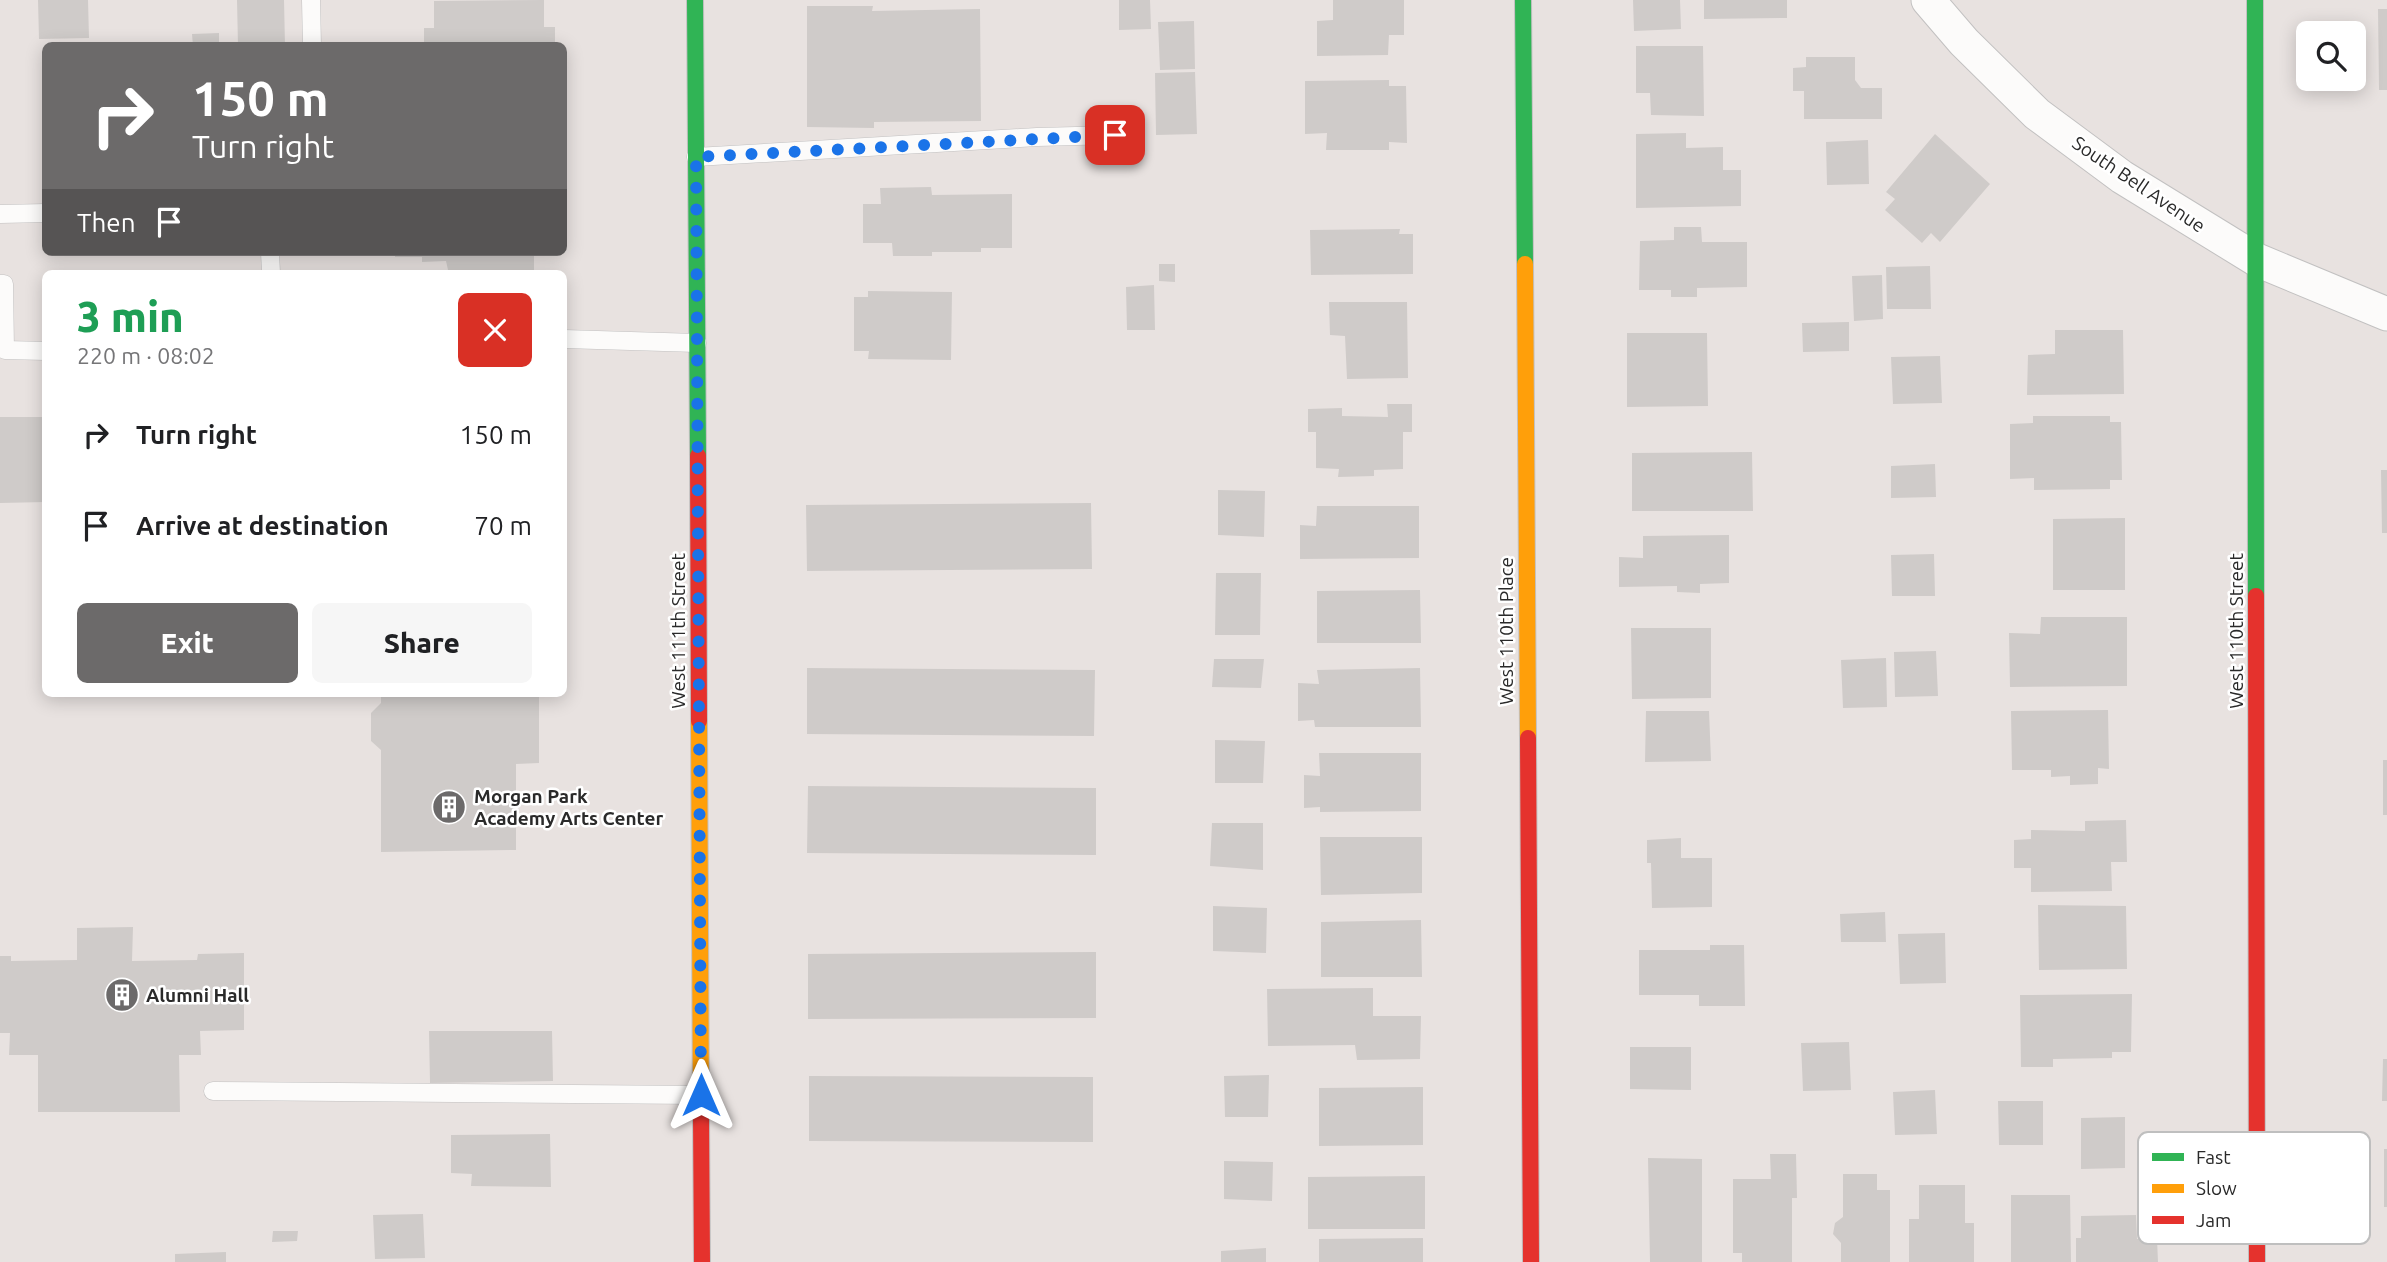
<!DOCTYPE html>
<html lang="en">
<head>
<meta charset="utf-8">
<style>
  body { margin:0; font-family:Ubuntu,sans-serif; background:#f6f6f6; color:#202124; height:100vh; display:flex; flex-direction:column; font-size:26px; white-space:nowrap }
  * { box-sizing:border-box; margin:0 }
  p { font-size:23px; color:#757577 }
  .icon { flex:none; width:38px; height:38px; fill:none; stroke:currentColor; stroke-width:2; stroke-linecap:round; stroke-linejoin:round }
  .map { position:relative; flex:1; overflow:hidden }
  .panel { position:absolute; left:42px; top:270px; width:525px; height:427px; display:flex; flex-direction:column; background:#fff; border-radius:10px; box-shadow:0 4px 18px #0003 }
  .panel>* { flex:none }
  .banner { position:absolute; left:42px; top:42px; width:525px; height:214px; border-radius:10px; box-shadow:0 4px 18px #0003; background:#6c6a6a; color:#fff; overflow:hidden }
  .fabs { position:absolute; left:2296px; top:21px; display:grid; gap:14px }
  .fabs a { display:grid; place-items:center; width:70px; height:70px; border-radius:10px; background:#fff; box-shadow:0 4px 18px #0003; font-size:35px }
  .pin { position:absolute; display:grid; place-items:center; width:60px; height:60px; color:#fff; margin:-30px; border-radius:14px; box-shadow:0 4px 10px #0006 }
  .me { position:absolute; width:77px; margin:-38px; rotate:0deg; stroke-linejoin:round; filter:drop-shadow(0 0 5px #0008) }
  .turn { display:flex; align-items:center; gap:24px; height:147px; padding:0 35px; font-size:32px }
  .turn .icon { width:91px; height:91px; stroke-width:2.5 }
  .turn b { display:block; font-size:49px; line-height:60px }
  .then { display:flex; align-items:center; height:66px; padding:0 35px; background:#0003; gap:14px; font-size:26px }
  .round { display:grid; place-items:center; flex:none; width:74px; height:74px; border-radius:10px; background:#f6f6f6 }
  .overview { display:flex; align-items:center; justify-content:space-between; height:119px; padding:0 35px }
  h1 { font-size:42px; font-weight:800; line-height:52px; color:#1e9e55 }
  .cta { display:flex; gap:14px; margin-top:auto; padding:14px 35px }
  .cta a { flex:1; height:80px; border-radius:10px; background:#6c6a6a; color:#fff; font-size:28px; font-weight:800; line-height:80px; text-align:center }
  .cta a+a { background:#f6f6f6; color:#202124 }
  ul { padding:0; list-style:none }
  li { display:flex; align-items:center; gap:21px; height:91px; padding:0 35px }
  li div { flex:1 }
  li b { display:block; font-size:26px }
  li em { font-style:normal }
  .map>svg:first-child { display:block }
</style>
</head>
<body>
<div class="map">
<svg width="2387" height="1262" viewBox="0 0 2387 1262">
  <rect width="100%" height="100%" fill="#e8e2e0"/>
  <!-- building -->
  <path fill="#cfcbc9" d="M38,0h50l1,38 -50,1z
    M237,0h47l1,46h-47z
    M544,0v27h11v19h-131v-18h10v-27z
    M1119,0h31l1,29 -32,1z
    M1333,0h71v35h-15l-1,20 -71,1v-35l16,-1z
    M1633,0h47l1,29 -47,2z
    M1704,0h83v18l-83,1z
    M807,6h66l-1,5 108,-2 1,112 -107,1v6l-67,-1z
    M2378,9h9v81h-8z
    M1194,21l1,48 -35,1 -2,-48z
    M219,33v13h-26l-1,-12z
    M1636,46h67l1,70 -53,-1 -1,-22h-14z
    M1806,57h49v23l6,8h21v31h-78v-28h-11v-23l13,-1z
    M1195,72l2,62 -41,1 -1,-62z
    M1389,80v6h17l1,57 -18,-1v8h-63l1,-17 -22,1v-53z
    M1686,133v15l37,-1v23h18v36l-105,2v-74z
    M1935,134l55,50 -50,58 -9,-9 -9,10 -37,-33 10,-11 -9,-7z
    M1868,140l1,44 -42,1 -1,-43z
    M931,187l1,8 80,-1v54h-31v4h-49v4h-39l-1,-13h-29v-39h18l-1,-16z
    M1674,227h27l1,15h45v45l-50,1v9h-26v-7h-32l1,-49 34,-1z
    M1400,229l-1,5h14v40l-102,1 -1,-45z
    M395,252h139v18h-86l-2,-9 -24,1v-5h-27z
    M1159,264h16v18l-16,-1z
    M1930,266l1,43h-44l-1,-42z
    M1882,275l1,44 -29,2 -2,-45z
    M1154,285l1,45h-28l-1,-43z
    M868,291l84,1 -1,68 -83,-1 1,-8h-15v-54h14z
    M1329,302h78l1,76 -61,1 -2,-43 -15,-1z
    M1849,322v29l-46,1 -1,-29z
    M2055,330h68l1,64 -97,1 1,-40 27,-1z
    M1627,333h80l1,73 -81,1z
    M1940,356l2,47 -49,1 -2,-47z
    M1387,404h25v28h-9v37l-29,1v6l-36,1 1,-8 -23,-1v-36h-8v-23l34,-1v8l46,1z
    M2033,416h77v6h11l1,58h-12v9l-76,1v-12l-24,1v-55l23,-1z
    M0,417h46v85l-46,1z
    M1752,452l1,59h-121v-58z
    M1935,464l1,33 -45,1v-32z
    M2381,470h6v63h-5z
    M1218,490l47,1 -1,46 -46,-2z
    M1091,503l1,66 -285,2 -1,-66z
    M1317,506h102v52l-119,1v-34l16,1z
    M2125,518v72h-72v-71z
    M1729,535v48l-29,1v9l-23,-1v-6l-58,1v-30l24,1v-22z
    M1934,554l1,42h-43l-1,-41z
    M1216,573h45l-1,62h-45z
    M1420,590l1,53h-104v-52z
    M2041,617h86v69l-117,1 -1,-54 31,1z
    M1631,628h80v70l-79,1z
    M1936,651l2,45 -43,1 -1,-45z
    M1886,658l1,49 -44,1 -2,-48z
    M1214,659h50l-3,29 -49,-1z
    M807,668l288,2 -1,66 -287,-2z
    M1420,668l1,59h-106l-1,-7 -16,1v-38l21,1 -2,-14z
    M381,693h158v70l-23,1v86l-135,2v-102l-10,-9v-28l10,-10z
    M2108,710l1,59 -11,-1v16l-28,1v-9l-19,1v-7h-39l-1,-59z
    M1646,711h63l2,50 -66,1z
    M1215,740l50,1 -2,42h-48z
    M1319,753h102v58l-101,1v-5l-16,1v-33l16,1z
    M2383,760h4v55h-4z
    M808,786l288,2v67l-289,-2z
    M2126,820l1,42h-16l1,29 -81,1v-24h-17v-28l17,-1v-9l54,1v-10z
    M1212,823h51v47l-53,-4z
    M1320,837h102v56l-101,2z
    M1681,838v20h31v49l-60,1 -1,-45h-4v-23z
    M2038,905l88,1 1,63 -88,1z
    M1213,906l54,2 -1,45 -53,-2z
    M1885,912l1,30h-45l-1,-28z
    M1421,920l1,57h-101v-55z
    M133,927l-1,34 65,-1 1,-6 46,-1v77l-44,1 1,24h-22l1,57h-142v-57h-29l1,-22h-10v-77h11v5l66,-1v-32z
    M1945,933l1,50 -46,1 -2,-50z
    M1710,945h34l1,61h-46v-11h-60v-45h71z
    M1096,952v66l-288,1v-65z
    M1373,988v28h48l-1,43 -63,1 -2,-15 -87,1 -1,-57z
    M2132,994l-1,58h-19v6l-59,1v8h-32l-1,-72z
    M429,1031h123l1,50 -123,2z
    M1849,1042l2,48 -48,1 -2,-48z
    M1630,1047h61v43l-61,-1z
    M2383,1059h4v42h-5z
    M1269,1075l-1,42h-43l-1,-41z
    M809,1076l284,1v65l-284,-1z
    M1423,1087v58l-104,1v-58z
    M1935,1090l2,44 -42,1 -2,-43z
    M1998,1101h45v44h-44z
    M2125,1117v51l-44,1v-51z
    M550,1134l1,53 -80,-1 1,-12 -21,-1v-38z
    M2384,1149h3v58h-3z
    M1770,1154h26l1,44h-5v64h-50v-9h-9v-74h38z
    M1648,1158l54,1v103h-52z
    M1224,1161l49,1 -1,39 -48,-2z
    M1843,1174h34v16h13v72h-49v-19l-8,-9 2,-11 8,-6z
    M1425,1176v53h-117v-52z
    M1919,1185h46v38h9v39h-65v-43h10z
    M2011,1195h59l1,67h-60z
    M423,1214l2,44 -50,1 -2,-44z
    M2136,1215l1,24h20l1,23h-82v-24h5v-22z
    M273,1231h25l-1,10 -25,1z
    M1423,1238v24h-104v-23z
    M1266,1248v14h-45v-11z
    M226,1252v10h-51v-8z"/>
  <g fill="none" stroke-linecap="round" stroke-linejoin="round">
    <!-- lane casing -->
    <g stroke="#c2c1c1" stroke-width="19">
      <path id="lane" d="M311,0l1,46
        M696,157l341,-20 79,-2
        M0,214l46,-1
        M270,252l1,21
        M0,284h4l1,66 41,1
        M564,339l133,4
        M213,1091l488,4"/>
    </g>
    <!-- street casing -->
    <g stroke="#c2c1c1" stroke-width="35">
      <path id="street" d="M1928,0l36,42 73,72 85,63 135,83 130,54"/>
    </g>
    <!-- fast casing -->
    <g stroke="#c2c1c1" stroke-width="18">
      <path id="fast" d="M695,0l3,456
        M1523,0l2,264
        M2255,0l1,596"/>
    </g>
    <!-- slow casing -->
    <g stroke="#c2c1c1" stroke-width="18">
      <path id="slow" d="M1525,264l3,474
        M699,721l2,395"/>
    </g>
    <!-- jam casing -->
    <g stroke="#c2c1c1" stroke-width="18">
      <path id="jam" d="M698,456l1,265
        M2256,596l1,666
        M1528,738l3,524
        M701,1116l1,146"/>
    </g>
    <!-- lane -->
    <use href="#lane" stroke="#fcfbfa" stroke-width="18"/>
    <!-- street -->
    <use href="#street" stroke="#fcfbfa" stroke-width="33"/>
    <!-- fast -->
    <use href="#fast" stroke="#30b455" stroke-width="16"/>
    <!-- slow -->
    <use href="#slow" stroke="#ff9f0a" stroke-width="16"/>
    <!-- jam -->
    <use href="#jam" stroke="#e5322d" stroke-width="16"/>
  </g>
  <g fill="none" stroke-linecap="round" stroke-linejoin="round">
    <!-- route -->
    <path stroke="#1a73e8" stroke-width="12" stroke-dasharray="0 21.6" d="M701,1095l-5,-938 419,-22"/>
  </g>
  <!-- icons -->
  <defs>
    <g id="building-disc" transform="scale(1.75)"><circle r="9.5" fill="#6c6a6a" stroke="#fff"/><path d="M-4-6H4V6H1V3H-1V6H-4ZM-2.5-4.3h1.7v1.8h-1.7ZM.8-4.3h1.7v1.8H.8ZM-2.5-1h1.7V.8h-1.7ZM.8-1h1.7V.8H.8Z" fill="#fff"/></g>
  </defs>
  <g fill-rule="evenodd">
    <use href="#building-disc" x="449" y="807"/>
    <use href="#building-disc" x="122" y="995"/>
  </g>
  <g text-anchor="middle" stroke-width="5" stroke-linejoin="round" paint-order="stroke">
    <!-- street labels -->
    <g font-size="19" fill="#2a2a2a" stroke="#fff">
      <text transform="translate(2139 184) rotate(34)" y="7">South Bell Avenue</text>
      <text transform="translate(678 631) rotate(-90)" y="7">West 111th Street</text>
      <text transform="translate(1506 631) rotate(-90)" y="7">West 110th Place</text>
      <text transform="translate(2236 631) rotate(-90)" y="7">West 110th Street</text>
    </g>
    <!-- poi labels -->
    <g font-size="19" font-weight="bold" fill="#2a2a2a" stroke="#fff" text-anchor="start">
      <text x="474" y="803">Morgan Park<tspan x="474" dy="22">Academy Arts Center</tspan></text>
      <text x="146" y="1002">Alumni Hall</text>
    </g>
  </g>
  <!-- legend -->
  <rect x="2138" y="1132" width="232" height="112" rx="10" fill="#fff" stroke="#bfbfbf" stroke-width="2"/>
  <rect x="2152" y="1153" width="32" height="8" fill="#30b455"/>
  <rect x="2152" y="1184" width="32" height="9" fill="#ff9f0a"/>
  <rect x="2152" y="1216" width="32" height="8" fill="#e5322d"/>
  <g font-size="19" fill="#2a2a2a">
    <text x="2196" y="1164">Fast</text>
    <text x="2196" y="1195">Slow</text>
    <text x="2196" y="1227">Jam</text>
  </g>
</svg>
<div class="fabs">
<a><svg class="icon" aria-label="search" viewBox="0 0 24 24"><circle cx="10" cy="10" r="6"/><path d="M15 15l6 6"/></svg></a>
</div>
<div class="pin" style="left:1115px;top:135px;background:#d93025"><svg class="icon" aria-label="arrive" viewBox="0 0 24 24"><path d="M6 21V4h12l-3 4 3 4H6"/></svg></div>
<svg class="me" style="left:701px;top:1095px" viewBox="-20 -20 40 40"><path d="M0-17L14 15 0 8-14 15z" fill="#1a73e8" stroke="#fff" stroke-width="4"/></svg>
<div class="banner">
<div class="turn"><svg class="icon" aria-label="right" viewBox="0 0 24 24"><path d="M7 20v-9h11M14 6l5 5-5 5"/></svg><div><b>150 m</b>Turn right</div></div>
<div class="then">Then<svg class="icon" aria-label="arrive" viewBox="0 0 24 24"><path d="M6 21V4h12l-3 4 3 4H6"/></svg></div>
</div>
<section class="panel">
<div class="overview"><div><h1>3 min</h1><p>220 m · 08:02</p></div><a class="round" style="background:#d93025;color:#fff"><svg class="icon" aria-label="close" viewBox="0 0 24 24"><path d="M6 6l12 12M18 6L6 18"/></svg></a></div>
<ul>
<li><svg class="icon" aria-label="right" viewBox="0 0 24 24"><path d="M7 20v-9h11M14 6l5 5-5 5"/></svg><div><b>Turn right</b></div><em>150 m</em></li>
<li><svg class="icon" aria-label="arrive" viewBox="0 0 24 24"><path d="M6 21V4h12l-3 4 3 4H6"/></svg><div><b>Arrive at destination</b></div><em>70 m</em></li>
</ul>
<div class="cta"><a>Exit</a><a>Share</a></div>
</section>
</div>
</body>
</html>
